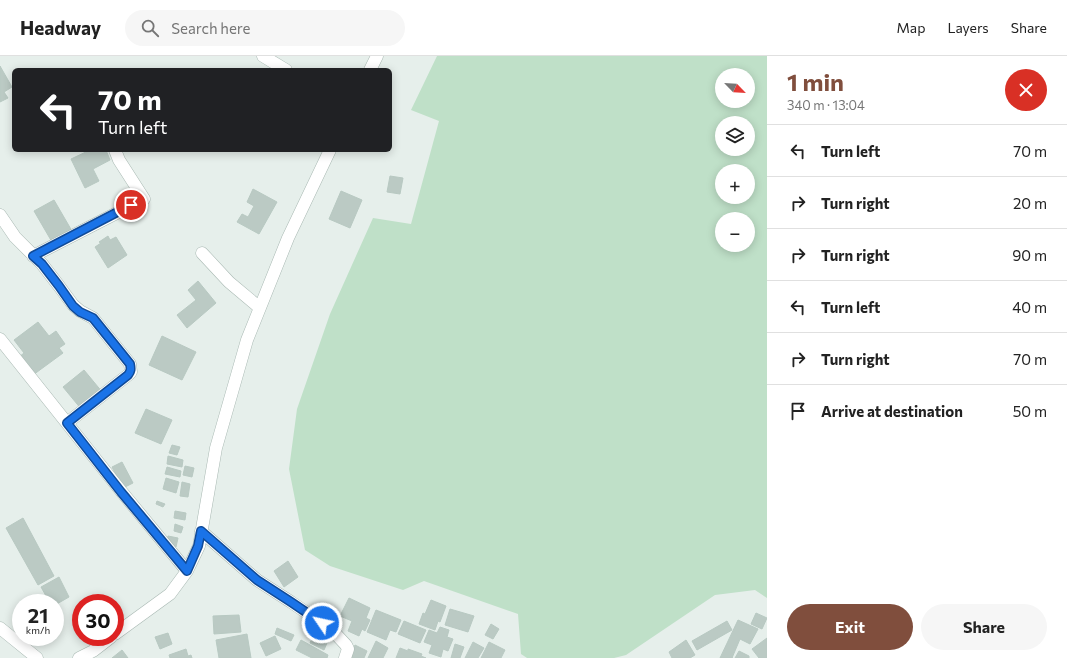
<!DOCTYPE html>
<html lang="en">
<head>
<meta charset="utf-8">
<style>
  body { margin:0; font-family:Commissioner,sans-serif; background:#f6f6f6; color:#222; height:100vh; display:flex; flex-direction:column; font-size:15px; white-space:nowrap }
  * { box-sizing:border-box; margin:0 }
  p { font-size:13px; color:#767676 }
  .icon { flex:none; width:22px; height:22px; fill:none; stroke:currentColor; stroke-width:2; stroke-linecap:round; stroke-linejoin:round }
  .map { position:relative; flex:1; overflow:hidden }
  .drawer { display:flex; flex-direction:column; background:#fff; width:300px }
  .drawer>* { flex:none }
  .banner { position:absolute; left:12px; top:12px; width:380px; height:84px; border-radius:6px; box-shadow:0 2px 10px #0003; background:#202124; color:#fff; overflow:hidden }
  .needle { width:26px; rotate:115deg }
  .buttons { position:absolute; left:715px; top:12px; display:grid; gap:8px }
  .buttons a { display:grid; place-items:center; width:40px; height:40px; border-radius:50%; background:#fff; box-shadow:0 2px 10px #0003; font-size:20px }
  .speed { position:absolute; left:12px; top:538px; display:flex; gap:8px; font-size:20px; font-weight:700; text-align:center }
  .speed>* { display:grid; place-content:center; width:52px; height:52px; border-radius:50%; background:#fff; box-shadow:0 2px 10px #0003; line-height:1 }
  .speed small { font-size:10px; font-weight:400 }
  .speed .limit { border:6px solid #d22; background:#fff; color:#111 }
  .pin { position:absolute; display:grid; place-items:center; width:34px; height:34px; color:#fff; margin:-17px; border:2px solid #fff; border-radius:50%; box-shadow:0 1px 4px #0007 }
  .me { position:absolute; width:44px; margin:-22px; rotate:304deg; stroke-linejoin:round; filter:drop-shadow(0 0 3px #0008) }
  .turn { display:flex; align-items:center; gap:14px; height:84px; padding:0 20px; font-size:18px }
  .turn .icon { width:52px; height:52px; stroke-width:2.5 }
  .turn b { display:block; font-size:28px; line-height:34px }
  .round { display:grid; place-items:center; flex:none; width:42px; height:42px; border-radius:21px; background:#f6f6f6 }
  .headline { display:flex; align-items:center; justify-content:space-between; height:68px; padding:0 20px }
  h1 { font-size:24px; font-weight:700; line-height:30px; color:#804e3d }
  .action { display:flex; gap:8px; margin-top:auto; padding:8px 20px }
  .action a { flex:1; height:46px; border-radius:24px; background:#804e3d; color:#fff; font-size:16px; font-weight:700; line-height:46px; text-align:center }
  .action a+a { background:#f6f6f6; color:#222 }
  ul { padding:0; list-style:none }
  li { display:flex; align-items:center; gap:12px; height:52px; padding:0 20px; border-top:1px solid #e0e0e0 }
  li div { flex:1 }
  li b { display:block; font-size:15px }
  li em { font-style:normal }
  header { display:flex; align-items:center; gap:24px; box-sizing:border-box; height:56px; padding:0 20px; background:#fff; border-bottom:1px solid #e0e0e0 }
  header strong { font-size:19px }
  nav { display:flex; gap:22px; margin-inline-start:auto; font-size:14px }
  .search { width:280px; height:36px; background:#f6f6f6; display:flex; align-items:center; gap:10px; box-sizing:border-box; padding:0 14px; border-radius:22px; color:#767676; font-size:15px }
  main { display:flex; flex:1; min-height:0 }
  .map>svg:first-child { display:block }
</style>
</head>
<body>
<header>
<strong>Headway</strong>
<div class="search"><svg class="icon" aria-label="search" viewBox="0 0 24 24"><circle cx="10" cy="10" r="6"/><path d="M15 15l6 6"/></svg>Search here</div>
<nav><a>Map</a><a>Layers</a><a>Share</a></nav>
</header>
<main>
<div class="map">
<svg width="767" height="602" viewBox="0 0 767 602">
  <rect width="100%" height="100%" fill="#e6efeb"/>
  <!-- green -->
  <path fill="#bfe0c8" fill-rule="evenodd" d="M437,0h330v542l-12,-8 -40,5 -89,60 -12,3h-87l-6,-4 -3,-40 -94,-33 -21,9 -73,-24 -25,-16 -16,-81 8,-60 33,-95 43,-96 38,6 28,-103 -28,-11zM722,19h26v26h-26zM722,67h26v26h-26zM722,115h26v26h-26zM722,163h26v26h-26z"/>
  <!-- building -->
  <path fill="#bbcac4" stroke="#b8c9c2" d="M0,10l12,21 -8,5 4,6 -8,4z
    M90,94h16l4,10 -17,9 6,12 -14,7 -14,-29z
    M390,120l13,2 -3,16 -13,-2z
    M253,133l24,13 -18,32 -22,-12 5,-8 6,3 6,-11 -7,-4z
    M341,135l21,9 -12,28 -21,-9z
    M54,144l18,31 -20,11 -18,-31z
    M108,180l2,4 6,-3 11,18 -19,13 -13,-21 6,-4 -2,-1z
    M198,225l18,22 -29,25 -10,-13 19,-15 -8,-10z
    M38,266l11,14 7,-5 9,13 -6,4 4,5 -30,22 -14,-18 5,-4 -10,-13z
    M162,280l34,16 -14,28 -33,-15z
    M84,314l19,23 -21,17 -19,-23z
    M146,353l26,11 -11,24 -26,-11z
    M172,389l8,2 -3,8 -8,-2z
    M168,400l15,4 -1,7 -15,-3z
    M122,406l11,21 -10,5 -11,-21z
    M185,410l9,2 -2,9 -9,-2z
    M167,411l14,4 -1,6 -15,-3z
    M166,422l13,4 -3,11 -13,-4z
    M182,426l8,2 -2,13 -8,-1z
    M157,445l8,3 -2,3 -7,-3z
    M175,455l11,2 -1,7 -11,-2z
    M23,462l31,58 -16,9 -32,-57z
    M175,468l8,3 -2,6 -7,-2z
    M168,480l10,2 -2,9 -10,-2z
    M288,505l10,16 -14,10 -10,-16z
    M59,521l10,20 -14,8v-2h-5l-9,-16z
    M349,542l21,10 -4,10 4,2 -5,11 -3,-2 -3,7 -11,-5 4,-10 -12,-5z
    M431,544l15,6 -6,16 -2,-1 -3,9 -16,-6 4,-11 2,1z
    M450,553l24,7 -6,16 -23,-7z
    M376,554l25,10 -5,12 -6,-2 -4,10 -19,-8z
    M756,557l11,5 -5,11 -11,-5z
    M239,559l2,17 -27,2 -1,-18z
    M738,564l20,9 -8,15 -10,-5 -8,19h1h-13z
    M404,565l22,9 -6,13 -22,-9z
    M727,565l5,9 -35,20 -5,-9z
    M491,568l8,5 -6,10 -8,-4z
    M440,571l9,3 -2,7 6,2 -5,12 -5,-2 -2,8 -12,-4 3,-8 -8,-3 5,-12 8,3z
    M277,572l17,7 -3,6 -16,-7z
    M168,577l4,11 -12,5 -5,-12z
    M247,578l4,24h-32l-3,-18z
    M275,580l6,13 -15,7 -6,-13z
    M313,580l14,7 -3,7 -14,-7z
    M767,582v20h-8l-7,-9z
    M301,584l27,15 -1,3h-15l-16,-8z
    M686,584l9,15 -5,3h-18l-3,-6z
    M376,585l12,7 -5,10h-15z
    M473,586l11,6 -6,10h-13z
    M489,586l16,8 -4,8h-20z
    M455,588l9,3 -4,11h-9z
    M355,589l12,6 -3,7h-15z
    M400,592l8,3v-2l14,5 -1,2 5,2h-30z
    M186,593l2,7 3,-1 1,3h-22l-1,-3z
    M122,594l6,8h-16z
    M739,595l10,5v2h-14z"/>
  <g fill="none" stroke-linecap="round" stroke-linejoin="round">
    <!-- street casing -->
    <g stroke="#a8b8b2" stroke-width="13">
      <path id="street" d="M263,0l23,14
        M370,14l7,-14
        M0,159l15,22 27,27 17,22 14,19 7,6 13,7 37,46 1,8 -3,3 -61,48
        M202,197l27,29 31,26
        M33,200l111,-57 -25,-39 -4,-10
        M0,283l121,152 66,80
        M201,475l56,49 34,22 41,28 14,15 2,4 -3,9
        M0,572l37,30
        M115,578l55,-40 17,-23 12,-25 17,-98 31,-108 41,-102 42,-88
        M79,602l14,-7 18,-14"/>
    </g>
    <!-- street -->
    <use href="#street" stroke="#fff" stroke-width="12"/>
  </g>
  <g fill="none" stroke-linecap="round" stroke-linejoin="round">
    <!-- route casing -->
    <g stroke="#114b97" stroke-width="10">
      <path id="route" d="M131,149l-98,51 9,8 17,22 14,20 7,6 13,6 37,46c1,5 1,7 -2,11l-61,48 54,69 66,79 11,-25 3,-15 56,49 34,22 31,21"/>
    </g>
    <!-- route -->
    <use href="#route" stroke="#1a73e8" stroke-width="7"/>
  </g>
</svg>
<div class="buttons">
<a><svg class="needle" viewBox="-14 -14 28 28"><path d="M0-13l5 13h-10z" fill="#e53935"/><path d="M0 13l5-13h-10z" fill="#767676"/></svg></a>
<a><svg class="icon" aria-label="layers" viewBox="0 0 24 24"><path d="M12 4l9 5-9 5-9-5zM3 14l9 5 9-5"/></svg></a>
<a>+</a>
<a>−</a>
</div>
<div class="speed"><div>21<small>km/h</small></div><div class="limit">30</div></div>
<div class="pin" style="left:131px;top:149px;background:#d93025"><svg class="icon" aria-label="arrive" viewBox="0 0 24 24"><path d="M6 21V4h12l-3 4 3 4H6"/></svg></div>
<svg class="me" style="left:322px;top:567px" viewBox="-20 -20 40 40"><circle r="17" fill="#1a73e8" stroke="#fff" stroke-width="3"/><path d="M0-11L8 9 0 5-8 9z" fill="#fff"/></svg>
<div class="banner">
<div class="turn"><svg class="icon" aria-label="left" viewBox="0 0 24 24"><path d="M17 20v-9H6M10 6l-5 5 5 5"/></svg><div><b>70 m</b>Turn left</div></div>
</div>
</div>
<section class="drawer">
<div class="headline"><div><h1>1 min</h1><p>340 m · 13:04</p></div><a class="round" style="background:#d93025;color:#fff"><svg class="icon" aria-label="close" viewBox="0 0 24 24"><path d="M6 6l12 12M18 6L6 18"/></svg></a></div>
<ul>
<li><svg class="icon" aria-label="left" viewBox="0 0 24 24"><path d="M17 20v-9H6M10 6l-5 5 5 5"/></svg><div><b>Turn left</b></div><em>70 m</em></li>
<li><svg class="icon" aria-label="right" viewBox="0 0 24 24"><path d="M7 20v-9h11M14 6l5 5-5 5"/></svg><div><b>Turn right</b></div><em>20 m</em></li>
<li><svg class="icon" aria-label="right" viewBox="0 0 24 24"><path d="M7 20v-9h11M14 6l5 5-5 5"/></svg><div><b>Turn right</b></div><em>90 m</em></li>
<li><svg class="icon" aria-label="left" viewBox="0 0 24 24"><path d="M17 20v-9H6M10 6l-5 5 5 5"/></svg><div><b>Turn left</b></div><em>40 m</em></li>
<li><svg class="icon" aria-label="right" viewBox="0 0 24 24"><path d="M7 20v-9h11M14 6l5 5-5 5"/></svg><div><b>Turn right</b></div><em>70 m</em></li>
<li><svg class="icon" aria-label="arrive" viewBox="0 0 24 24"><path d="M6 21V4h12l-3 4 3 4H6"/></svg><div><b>Arrive at destination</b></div><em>50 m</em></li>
</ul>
<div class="action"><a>Exit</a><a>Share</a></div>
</section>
</main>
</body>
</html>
